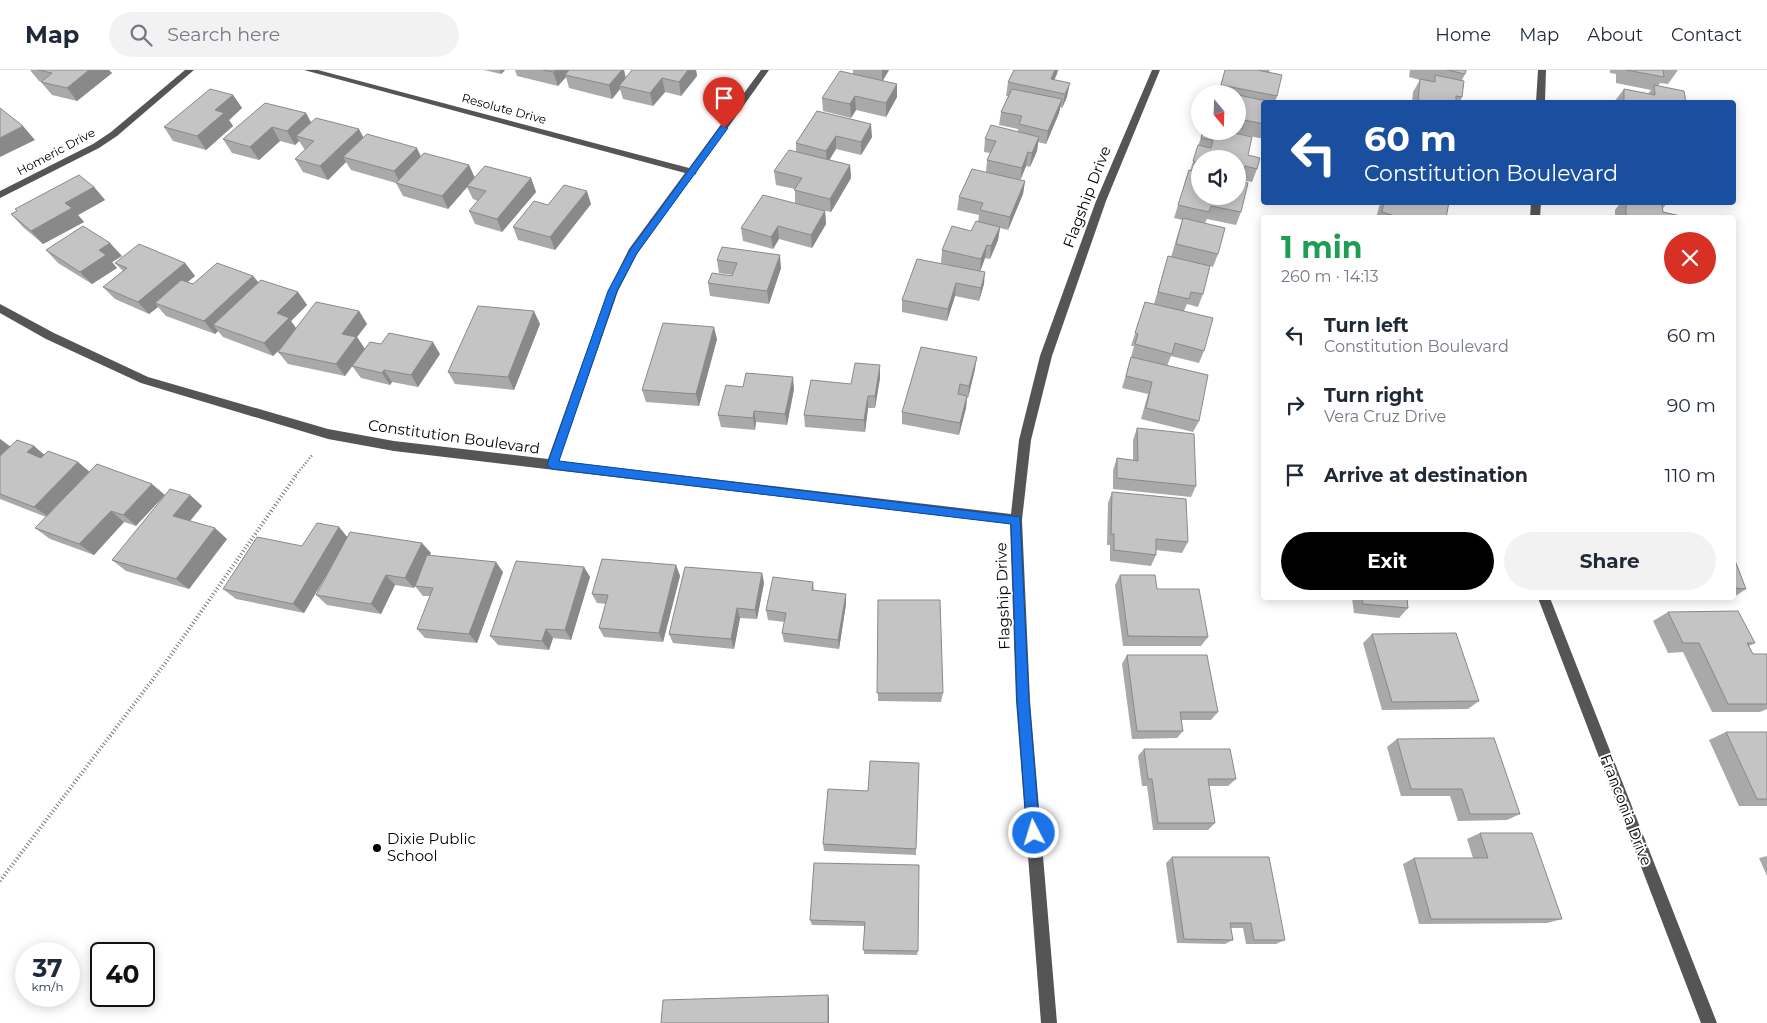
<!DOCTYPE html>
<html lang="en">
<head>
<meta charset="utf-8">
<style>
  body { margin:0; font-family:Montserrat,sans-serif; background:#f2f2f3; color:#1f2937; height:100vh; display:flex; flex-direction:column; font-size:19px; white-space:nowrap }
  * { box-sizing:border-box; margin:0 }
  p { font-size:16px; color:#747a83 }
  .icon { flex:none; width:28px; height:28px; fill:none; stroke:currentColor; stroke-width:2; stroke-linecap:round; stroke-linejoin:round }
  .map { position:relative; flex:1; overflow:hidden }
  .drawer { position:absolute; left:1261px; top:145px; width:475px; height:385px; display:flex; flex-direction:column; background:#fff; border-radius:5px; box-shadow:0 2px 12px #0003 }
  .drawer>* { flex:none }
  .hud { position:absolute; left:1261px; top:30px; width:475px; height:105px; border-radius:5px; box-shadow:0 2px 12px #0003; background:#1a4fa0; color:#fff; overflow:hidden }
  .needle { width:32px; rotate:161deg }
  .tools { position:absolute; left:1191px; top:15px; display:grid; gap:10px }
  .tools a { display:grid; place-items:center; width:55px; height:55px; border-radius:50%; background:#fff; box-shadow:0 2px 12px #0003; font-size:25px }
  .speed { position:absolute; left:15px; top:872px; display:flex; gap:10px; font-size:25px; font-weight:700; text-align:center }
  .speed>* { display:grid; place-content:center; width:65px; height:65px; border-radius:50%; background:#fff; box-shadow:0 2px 12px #0003; line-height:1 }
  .speed small { font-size:12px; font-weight:400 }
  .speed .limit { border:2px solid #111; border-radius:8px; background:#fff; color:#111 }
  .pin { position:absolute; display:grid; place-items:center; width:42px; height:42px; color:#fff; margin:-51px -21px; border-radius:50% 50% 50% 0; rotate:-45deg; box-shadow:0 0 5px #0007 }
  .pin .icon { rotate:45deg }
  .me { position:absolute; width:55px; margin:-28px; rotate:355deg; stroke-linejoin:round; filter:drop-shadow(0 0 4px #0008) }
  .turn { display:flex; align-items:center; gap:18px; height:105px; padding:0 20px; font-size:22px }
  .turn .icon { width:65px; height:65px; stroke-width:2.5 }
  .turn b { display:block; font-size:35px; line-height:42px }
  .round { display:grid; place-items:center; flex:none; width:52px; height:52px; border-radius:26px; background:#f2f2f3 }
  .head { display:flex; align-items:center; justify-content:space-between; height:85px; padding:0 20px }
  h1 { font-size:30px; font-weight:700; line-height:38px; color:#1e9e55 }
  .action { display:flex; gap:10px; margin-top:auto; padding:10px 20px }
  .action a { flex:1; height:58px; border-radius:30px; background:#000; color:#fff; font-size:20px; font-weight:700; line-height:58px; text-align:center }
  .action a+a { background:#f2f2f3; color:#1f2937 }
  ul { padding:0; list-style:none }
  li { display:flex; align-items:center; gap:15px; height:70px; padding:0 20px }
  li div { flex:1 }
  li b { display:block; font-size:19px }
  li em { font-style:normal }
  header { display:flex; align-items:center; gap:30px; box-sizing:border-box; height:70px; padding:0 25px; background:#fff; border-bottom:1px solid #e0e1e3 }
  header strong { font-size:24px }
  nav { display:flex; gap:28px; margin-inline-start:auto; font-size:18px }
  .search { width:350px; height:45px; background:#f2f2f3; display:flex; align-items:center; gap:12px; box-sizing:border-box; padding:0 18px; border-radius:28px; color:#747a83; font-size:19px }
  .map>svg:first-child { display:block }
</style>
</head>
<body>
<header>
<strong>Map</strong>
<div class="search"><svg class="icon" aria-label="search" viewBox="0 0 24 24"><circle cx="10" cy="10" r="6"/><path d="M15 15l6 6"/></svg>Search here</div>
<nav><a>Home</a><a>Map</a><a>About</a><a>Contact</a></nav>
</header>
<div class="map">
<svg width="1767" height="953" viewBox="0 0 1767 953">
  <rect width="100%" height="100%" fill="#fff"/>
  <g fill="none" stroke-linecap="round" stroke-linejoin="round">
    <!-- path-far1 -->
    <path stroke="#777" stroke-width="2.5" stroke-dasharray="1 2" stroke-linecap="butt" d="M296,405l17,-21"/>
    <!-- path -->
    <path stroke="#777" stroke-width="4" stroke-dasharray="1 2.5" stroke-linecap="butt" d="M0,811l166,-219 131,-188"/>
    <!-- minor -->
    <path fill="#555" fill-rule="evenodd" d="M185,0h9l-77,66 -18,12 -99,50v-7l93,-47 18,-12z
      M304,0h14l371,98 72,-98h8l-72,101 -1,3 -2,1 -57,79 -19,37 -59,170 452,53 8,-74 21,-84 56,-155 56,-131h8l-54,131 -54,155 -21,84 -9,80 8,181 27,322h-16l-25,-322 -6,-177 -616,-73 -66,-12 -187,-56 -95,-44 -46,-26v-9l54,29 94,44 180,52 66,12 154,18 60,-168 21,-42 56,-76z
      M1538,0h8l-1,32h-9z
      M1531,132h10l-1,16h-10z
      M1538,528h12l167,425h-16z"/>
  </g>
  <!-- wall -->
  <path fill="#a9a9a9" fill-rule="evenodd" d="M30,0h79l3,3 -35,28 -25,-6 -11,-13 -2,-1z
    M484,0h21l-4,4z
    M515,0h109l2,8 6,-8h64l1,6 -16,20 -16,-4 -12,14 -30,-7 -3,-10 -8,10 -43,-11 -3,-11 -8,9 -41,-10z
    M853,0h36l-6,11 14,16 -11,20 -30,-7 -5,8 -28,-7 -1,-13 31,-24z
    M1014,0h44l-4,10 13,17 -5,11 -2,-1 -1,6 -13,31 -8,-2 -1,9 -7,16 -4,-1 -6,14 5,1 -2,13 -15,36 -8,-2 -2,12 -8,19 -5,-1 -5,13 4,13 -5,17 -24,-5 -8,25 -45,-9v-12l48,-35 -9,-2 1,-13 29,-19 7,-9 1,-7 -22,-5 2,-13 27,-25 1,-12 3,-7 -6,-1 1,-13 33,-7v-3l-19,-4 2,-13 7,-16h-2l2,-14z
    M1225,0h45l-1,2 8,24 -2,6h-11v37l-24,-5 8,21 9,14 -5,13 -12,-2v2l1,30 -5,13 -29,-6 -2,4 13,31 -5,13 -3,-1 -7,28 -5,13 -11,-3 -3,7 20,40 -5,12 -28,-7 -4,10 32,55 -6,11 -52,-13 7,-25 -26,-6 9,-31 30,7 -30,-7 3,-11h-3l14,-44 9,2 14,-48 3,1 11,-37 -8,-2 15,-48 1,1 13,-40h35v-37h-20zM1200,89h38v37h-38z
    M1410,0h56l-1,4 -3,6v17l-2,5h-48l1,-10 7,-12 -11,-3z
    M1610,0h68l-10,14 -8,-1 -2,3 28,16h-72l10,-13 24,5 3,-4 -35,-7v-9l-6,-1z
    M233,25l9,13 -13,12 4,6 -27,24 -33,-9 -9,-14z
    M817,41l55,26 -11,18 -25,-6 -7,11 21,5 1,13 -20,34 -14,-3 8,2 1,13 -14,24 -33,-9 -6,10 -30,-8 -2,-13 54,-25v-14l-19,-4 -2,-14 22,-19v-9z
    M306,43l5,9 52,16 58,19 48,8 5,12 57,1 5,14 -34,40 -27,-8 -6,-13 9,-10 -5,-2 -6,-12 -19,22 -45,-13 -7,-13 -45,-13 -5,-8 -18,18 -25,-8 -8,-13 10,-9 -6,-9 -4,4 -15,-4 -21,19 -27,-7 -9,-14z
    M94,117l11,13 -27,15 6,7 -41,22 -20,-17 -12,-13z
    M1381,132h68l-3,16h-70l3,-11z
    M1621,132h47l-5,6v4l26,6h-74v-8z
    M591,134l-36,46 -37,-10 -5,-13 35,-22z
    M46,180l76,6 -10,6 5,6 -25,16 -34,-21z
    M717,190l64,8 -12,36 -59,-8 -2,-13 24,-7 1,-1 -14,-2z
    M115,193h70l10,13 -8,6 6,2 60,-8 5,6 40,10 9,13 -16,16 5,7 63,-17 8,13 -10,13 8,12 16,-5 59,10 -22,33 -26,-5 -2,3 -29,-7 -9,-12 -7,10 -57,-12 -10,-12 3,-4 -8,8 -50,-19 -5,-6 -3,3 -49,-18 -8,-9 -9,7 -34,-15 -12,-12 20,-16z
    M540,254l-26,66 -59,-6 -7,-12z
    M717,269l-18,67 -53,-4 -4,-12z
    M975,299l-7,29h-1l-1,10 -7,27 -57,-11v-12z
    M880,308l-5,30h-7l-3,24 -60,-5 -1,-12 47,-31z
    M743,317l51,2 -7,36 -31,-3 -1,8 -34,-3 -3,-12z
    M1137,358l59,58 -5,11 -78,-8v-19l4,-12 16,2v-20z
    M0,369l10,8 24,-1 10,9 4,-4 88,75 -12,-4 -30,33 -44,-16 -15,-11 11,-11 -46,-18z
    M1112,422l76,50 -6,11 -26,-3v5l-5,11 -41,-5v-16h-3l1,-42z
    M190,425l12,11 -12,15 37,18 -38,50 -63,-18 -14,-11z
    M339,457l8,10 84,16 -2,3 74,16 -26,71 -52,-5 -8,-9 13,-33h-7l-8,-10 -1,2 -19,-3 -14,29 -54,-9 -11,-10 17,-31 -29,49 -68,-14 -13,-10 79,-43z
    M1734,488l12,31 -12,8z
    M676,495l4,11 -17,66 -59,-5 -5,-9 7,-24 -9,-1 -5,-9z
    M584,497l6,10 -19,63 -18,-2 -4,12 -51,-5 -8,-9z
    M762,503l2,10 -7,36 -17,-1 -6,31 -61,-6 -4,-9z
    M1120,505l37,14 51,48 -7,9h-78l-8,-61z
    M813,512l1,9 32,13 -7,45 -55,-7 -2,-9 3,-11 -17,-2 -2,-10z
    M1352,528h55l1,10 -9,10 -45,-5z
    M1708,528h25l-3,1z
    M878,530l65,93 -2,9 -63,-1z
    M1668,542l87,31 -6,3 4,8h14v55l-7,3h-48l-29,-60 -15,1 -15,-32z
    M1372,564l107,67 -11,8 -86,1 -19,-67z
    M1127,585l91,57 -7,8h-30l2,11 -6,7 -45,1 -10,-75z
    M1726,662h41v74h-28l-30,-66z
    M1397,669l123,75 -13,6 -49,1 -8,-25h-49l-14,-49z
    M1144,679l92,30 -8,7h-19l6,37 -7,7h-55l-6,-44h-5l-4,-30z
    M868,721l48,58v6l-92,-4 -1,-7z
    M1480,763l82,86 -15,4 -128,1 -16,-60 11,-6h59l-6,-19z
    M1767,786v20l-8,-18z
    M1172,787l113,83 -9,4h-30l-3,-16h-13l3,12 -8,4 -48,-1 -11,-80z
    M814,793l104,88 -1,4 -53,-1v-28l-52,-1 -2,-5z"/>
  <!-- shaded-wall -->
  <path fill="#898989" d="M89,0h20l3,3 -35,28 -10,-13z
    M500,0h5l-4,4z
    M556,0h16l-7,5 1,2 -8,9 -5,-14z
    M622,0h2l2,12 -7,4 1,3 -8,10 -3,-14z
    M688,0h8l1,6 -16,20 -2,-14z
    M882,0h7l-7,11z
    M1055,0h3l-1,4 -8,17 2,-12z
    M662,8l3,14 -12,14 -3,-13z
    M1070,13l-3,14 -5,11 3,-14z
    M897,14v13l-11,20v-14z
    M233,25l9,13 -13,12 4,6 -27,24 -9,-14 18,-26z
    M855,26l1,14 -5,8 -1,-14z
    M1062,29l-3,14 -13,31 2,-13z
    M306,43l7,14 -17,9 3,5 -4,4 -8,-14z
    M871,54l1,13 -11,18v-13z
    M23,56l12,14 -35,17v-19z
    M272,57l8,14 -21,19 -9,-13z
    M359,59l7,13 -23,15 3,5 -18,18 -8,-14z
    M836,66v13l-9,15 -1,-13z
    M1039,67l-2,14 -7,16 2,-14z
    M417,78l6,13 -22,23 -7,-13z
    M1028,82l-2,14 -6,15 2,-13z
    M469,95l6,13 -27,31 -6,-13z
    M850,95l1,13 -20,34 -1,-13z
    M531,108l5,14 -34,40 -5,-13z
    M1025,111l-2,13 -15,36 2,-13z
    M94,117l11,13 -27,15 6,7 -41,22 -12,-13 34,-28z
    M587,121l4,13 -36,46 -5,-13z
    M825,141l1,13 -14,24 -1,-13z
    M778,156l1,13 -6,10 -2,-12z
    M1000,157l-2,13 -8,19 1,-13z
    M110,173l12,13 -10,6 5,6 -25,16 -12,-12 19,-22z
    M987,175l-2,13 -5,14 1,-13z
    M780,185l1,13 -12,36 -2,-13z
    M185,193l10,13 -35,29 -5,-2 3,4 -9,7 -11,-12z
    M985,202l-1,12 -5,17 2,-13z
    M253,206l10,12 -50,37 5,6 -3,3 -11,-13z
    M956,213l-1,13 -8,25 1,-12z
    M298,222l9,13 -16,16 7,10 -25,25 -9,-13 13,-30z
    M359,241l8,13 -10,13 8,12 -20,27 -9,-12 6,-30z
    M534,241l6,13 -26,66 -6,-13z
    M714,257l3,12 -18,67 -3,-12z
    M433,272l7,12 -22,33 -7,-12z
    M977,287l-2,12 -7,29 1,-12z
    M880,295v13l-5,30v-12z
    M384,300l8,12 -2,3 -8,-12z
    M793,307l1,12 -7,36 -2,-11z
    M868,326v12l-3,24 -1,-12z
    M967,326l-1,12 -7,27 1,-12z
    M754,341l2,11 -1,8 -2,-12z
    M0,369l11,8 -11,10z
    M34,376l14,12 -6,6 -15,-12z
    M78,392l13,11 -42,44 -15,-10z
    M152,414l13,11 -29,31 -13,-11z
    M190,425l12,11 -17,21 -12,-11z
    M111,441l13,11 -30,33 -15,-11z
    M339,457l9,11 -44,75 -11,-9z
    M215,458l12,11 -38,50 -13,-10z
    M422,473l9,10 -17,35 -9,-10z
    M496,492l7,10 -26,71 -8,-9z
    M676,495l4,11 -17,66 -4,-9z
    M584,497l6,10 -19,63 -6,-10z
    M762,503l2,10 -7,36 -2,-9z
    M386,505l9,10 -14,29 -10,-10z
    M846,524v10l-7,45 -1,-9z
    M737,538l3,10 -6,31 -3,-10z
    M546,559l7,9 -4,12 -7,-9z
    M828,925l1,4v24h-1z"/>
  <!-- building -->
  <path fill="#c4c4c4" stroke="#898989" d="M38,0h51l-22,18 -26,-6 11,-9z
    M543,0h13l-3,2z
    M569,0h53l-13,15 -44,-10z
    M632,0h56l-9,12 -17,-4 -12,15 -31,-7z
    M1014,0h41l-4,9 19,4 -5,11 -57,-12z
    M1225,0h32l25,5 -5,21 -56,-11z
    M1447,0h19l-1,4z
    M1626,0h37l1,7z
    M840,1l57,13 -11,19 -31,-7 -5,8 -28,-6z
    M1435,5l29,6 -2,16 -6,-1v6h-25l-13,-2 2,-21 15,3z
    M1654,15l30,6 2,11h-62v-13l31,6z
    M210,19l23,6 -18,15 9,3 -27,23 -33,-9z
    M1012,19l50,10 -14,32 -29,-7 3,-8 -21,-4z
    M1218,21l12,3h-12z
    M1238,25l34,7h-8v22l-20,-4 -2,9 -4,-1z
    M265,33l41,10 -19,18 -15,-4 -22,20 -27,-8z
    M0,38l23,18 -23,12z
    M817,41l54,13 -10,18 -25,-6 -10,15 -30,-8z
    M316,48l43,11 -39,37 -25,-7 19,-18 -18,-5z
    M991,55l48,12 -7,16 -4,-1 -6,16 -35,-8 9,-19 -11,-2z
    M1203,61h23l26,6 -4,18 12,3 -3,11 -12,-3 -2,6 -5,-1v-12h-38v4l-7,-2 5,-16 13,3 2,-8 -12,-2z
    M367,64l50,14 -23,23 -51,-14z
    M789,80l61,15 -20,34 -36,-9 8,-12 -28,-7z
    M424,83l45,12 -27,31 -46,-13z
    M485,96l46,12 -34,41 -28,-8 17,-20 -19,-5z
    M972,99l53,12 -15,36 -30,-7 3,-7 -24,-6z
    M1189,100l11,3v23h38v-15l10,2 -7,29 -30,-6 -2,6 -31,-7z
    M79,105l15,12 -29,16 7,5 -41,23 -20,-17 6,-3 -2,-2z
    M564,115l23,6 -37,46 -37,-10 21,-26 14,4z
    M763,125l62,16 -14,24 -33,-9 -7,11 -30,-9z
    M1384,132h65l-3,16h-48v-1l-16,-5z
    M1626,132h24l12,3 1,7 26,6h-63z
    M1183,148l42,10 -7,26 -42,-10z
    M976,151l24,6 -9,19 -4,-1 -6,14 -39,-9 10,-24 19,5z
    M83,156l27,17 -11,7 7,5 -26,17 -34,-22z
    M139,174l46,19 -47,39 -35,-15 24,-19 -12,-5z
    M722,177l58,8 -13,36 -59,-8 4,-10 20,3 5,-13 -20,-3z
    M1168,186l42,10 -7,28 -12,-2 -2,7 -31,-7z
    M917,189l68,13 -4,16 -25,-5 -8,26 -46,-9z
    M217,193l36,13 -49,45 -49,-18 26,-23 12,4z
    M261,210l37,12 -21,21 12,5 -25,25 -51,-18z
    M316,232l43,9 -17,23 14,3 -20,27 -58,-12z
    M1145,232l68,16 -9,33 -29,-8 -3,11 -37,-10 3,-10 -3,-1z
    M478,236l56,5 -26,66 -60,-5z
    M663,253l51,4 -18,67 -54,-4z
    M389,263l44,9 -22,33 -27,-5 -2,3 -30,-7 18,-24 11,2z
    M921,277l56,10 -8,29 -9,-2 -2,10 9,2 -7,27 -58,-11z
    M1131,287l77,18 -9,46 -53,-13 6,-26 -26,-6z
    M855,293l25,2 -5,31h-7l-4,24 -60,-5 7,-35 40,4z
    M746,303l47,4 -8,37 -31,-3 -1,7 -35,-3 8,-30 17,2z
    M1137,358l57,6 2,52 -79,-8v-20l21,3z
    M17,370l17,6 -7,6 14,6 7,-7 30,11 -44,45 -34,-13v-38z
    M97,394l55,20 -29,31 -12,-4 -32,33 -44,-16z
    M170,419l20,6 -17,21 42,12 -39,51 -64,-19z
    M1112,422l74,7 2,43 -32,-3v16l-42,-5v-16h-3z
    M317,453l22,4 -46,77 -70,-15 34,-52 45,9z
    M350,462l72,11 -17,35 -19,-3 -15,29 -55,-9z
    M427,485l69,7 -27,72 -52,-5 16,-41 -18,-2z
    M1734,488l12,31 -12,-1z
    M602,489l74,6 -17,68 -60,-5 9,-33 -16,-1z
    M516,491l68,6 -19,63 -19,-1 -4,12 -52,-5z
    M685,497l77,6 -7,37 -18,-2 -6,31 -62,-5z
    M1120,505h35l2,14h42l9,48 -80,-1z
    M773,507l40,5 -1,8 34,4 -8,46 -56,-7 4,-20 -20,-3z
    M1362,528h45l1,10 -45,-4z
    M878,530h62l3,93h-66z
    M1738,541l17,32h-8l6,11h14v50h-39l-29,-61h-16l-15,-31z
    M1456,563l23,68 -87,1 -20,-68z
    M1127,585h80l11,57h-38l3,19h-46z
    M1726,662h41v67h-10z
    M1494,668l26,76h-50l-8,-25h-51l-14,-50z
    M1144,679h86l6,30h-28l7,44h-57l-6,-44h-4z
    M870,691l49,2 -3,86 -93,-5 5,-55 40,2z
    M1480,763h52l30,86h-131l-17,-61h74z
    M1172,787h97l16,83h-31l-3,-17h-21l3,17 -49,-1z
    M814,793l105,2 -1,86 -55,-1 2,-28 -55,-2z
    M828,925v28h-167l2,-23z"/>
  <!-- route -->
  <path fill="#1a73e8" stroke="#114b97" d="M724,55l4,3 -91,125 -20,38 -58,170 461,56 9,183 11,133 -2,5 -4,2 -5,-2 -2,-5 -10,-133 -6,-176 -459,-55 -5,-4 61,-174 22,-41 91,-124z"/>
  <!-- markers -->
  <circle fill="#000" stroke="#fff" stroke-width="2" cx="377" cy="778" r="5"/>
  <g text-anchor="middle" stroke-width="4" stroke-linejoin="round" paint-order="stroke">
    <!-- far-street labels -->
    <g font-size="12" fill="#000" stroke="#fff">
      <text transform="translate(504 39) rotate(15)" y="4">Resolute Drive</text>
      <text transform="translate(56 82) rotate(-28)" y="4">Homeric Drive</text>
    </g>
    <!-- street labels -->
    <g font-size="15" fill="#000" stroke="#fff">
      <text transform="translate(1087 127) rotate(-69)" y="5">Flagship Drive</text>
      <text transform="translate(454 367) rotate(8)" y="5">Constitution Boulevard</text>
      <text transform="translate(1003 526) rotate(-92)" y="5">Flagship Drive</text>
      <text transform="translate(1626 740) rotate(69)" y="5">Franconia Drive</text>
    </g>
    <!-- poi labels -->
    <g font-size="15" fill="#000" stroke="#fff" text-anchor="start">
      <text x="387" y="774">Dixie Public<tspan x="387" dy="17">School</tspan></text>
    </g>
  </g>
</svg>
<div class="tools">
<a><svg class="needle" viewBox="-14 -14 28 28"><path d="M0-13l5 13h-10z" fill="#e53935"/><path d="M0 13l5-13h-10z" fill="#747a83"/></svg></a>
<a><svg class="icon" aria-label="sound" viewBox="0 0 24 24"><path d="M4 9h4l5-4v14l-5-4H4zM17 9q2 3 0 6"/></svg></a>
</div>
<div class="speed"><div>37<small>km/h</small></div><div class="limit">40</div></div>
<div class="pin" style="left:724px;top:58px;background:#d93025"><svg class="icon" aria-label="arrive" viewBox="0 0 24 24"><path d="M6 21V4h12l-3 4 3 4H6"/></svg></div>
<svg class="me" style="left:1034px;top:763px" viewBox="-20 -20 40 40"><circle r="17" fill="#1a73e8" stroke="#fff" stroke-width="3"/><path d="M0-11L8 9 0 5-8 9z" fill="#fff"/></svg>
<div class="hud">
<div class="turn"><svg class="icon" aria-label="left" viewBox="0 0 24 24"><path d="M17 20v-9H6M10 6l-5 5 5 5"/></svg><div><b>60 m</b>Constitution Boulevard</div></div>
</div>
<section class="drawer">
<div class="head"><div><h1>1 min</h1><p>260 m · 14:13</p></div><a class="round" style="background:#d93025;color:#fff"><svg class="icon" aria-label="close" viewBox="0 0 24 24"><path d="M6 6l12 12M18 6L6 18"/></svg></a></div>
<ul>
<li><svg class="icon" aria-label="left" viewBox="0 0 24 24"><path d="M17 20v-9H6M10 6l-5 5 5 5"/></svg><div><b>Turn left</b><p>Constitution Boulevard</p></div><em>60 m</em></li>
<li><svg class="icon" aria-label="right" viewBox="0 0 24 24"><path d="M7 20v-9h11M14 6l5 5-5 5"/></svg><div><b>Turn right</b><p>Vera Cruz Drive</p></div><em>90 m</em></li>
<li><svg class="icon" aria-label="arrive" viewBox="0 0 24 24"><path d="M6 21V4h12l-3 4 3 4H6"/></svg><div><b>Arrive at destination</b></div><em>110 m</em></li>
</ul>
<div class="action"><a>Exit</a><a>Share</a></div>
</section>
</div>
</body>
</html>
